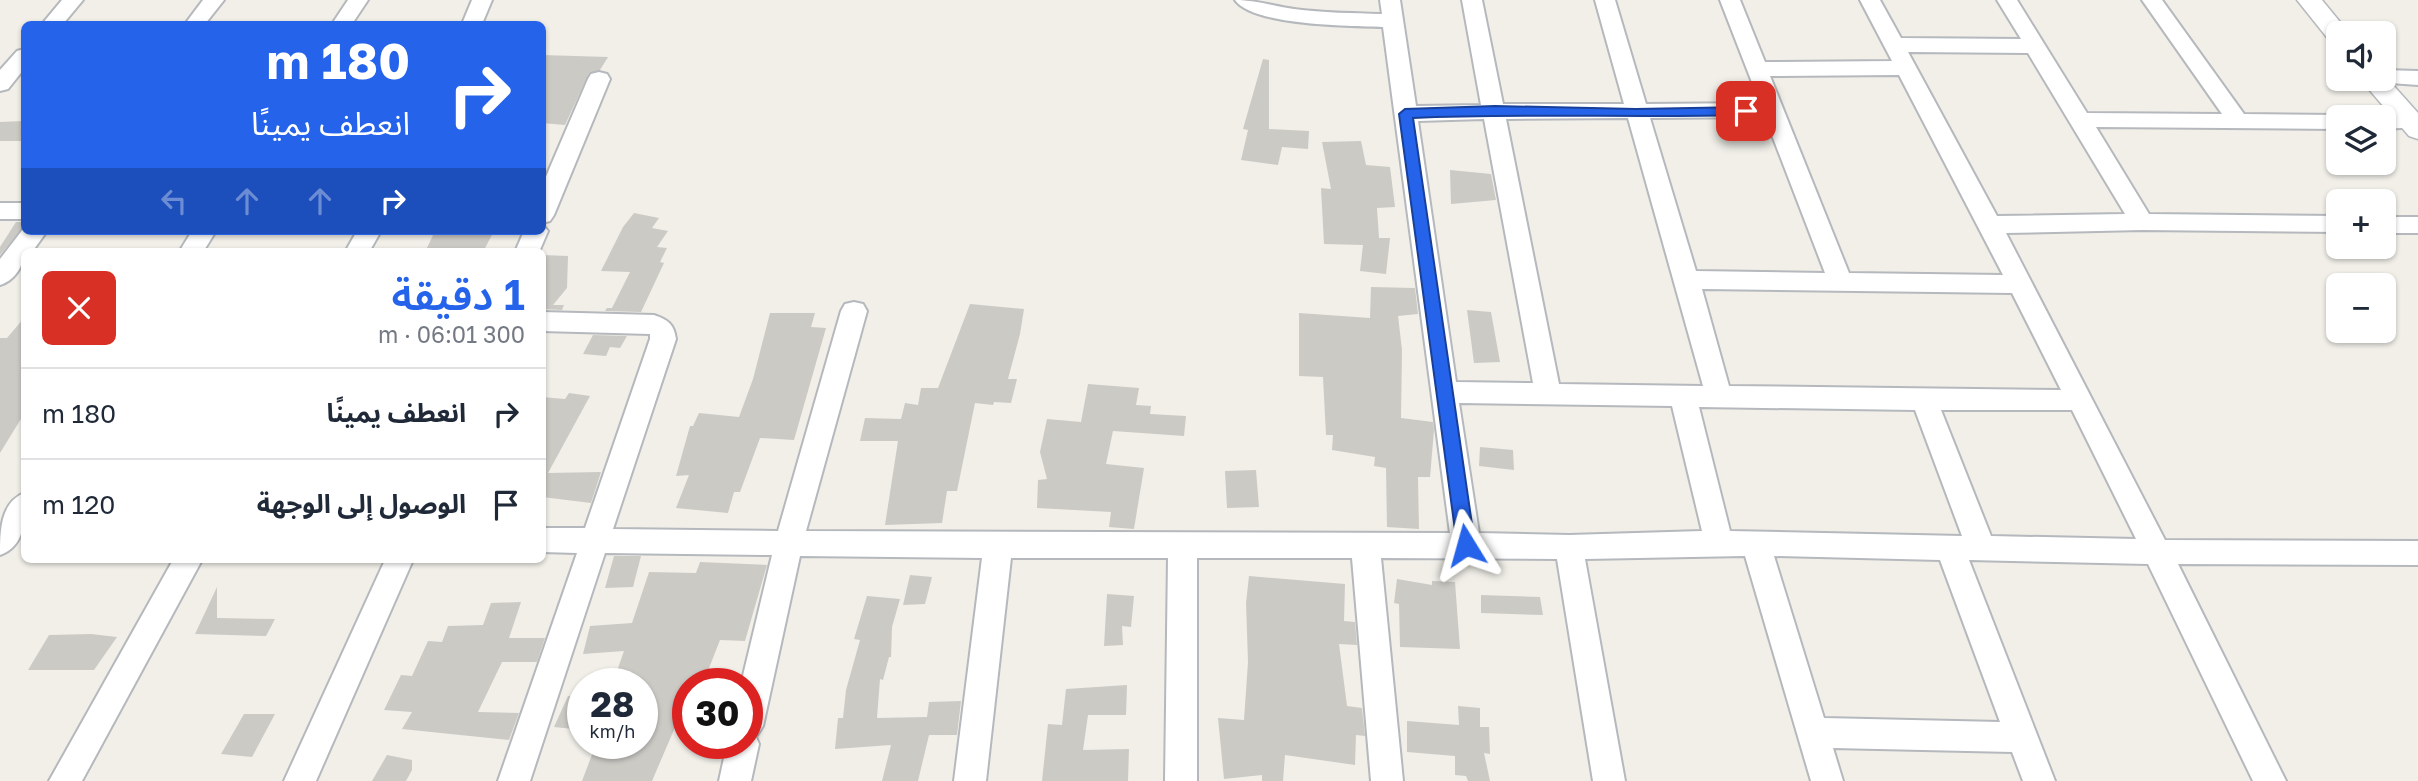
<!DOCTYPE html>
<html lang="ar">
<head>
<meta charset="utf-8">
<style>
  body { margin:0; font-family:"Golos Text","Noto Sans Arabic",sans-serif; background:#f6f6f7; color:#1f2937; direction:rtl; height:100vh; display:flex; flex-direction:column; font-size:26px; white-space:nowrap }
  * { box-sizing:border-box; margin:0 }
  p { font-size:23px; color:#747a83 }
  .icon { flex:none; width:38px; height:38px; fill:none; stroke:currentColor; stroke-width:2; stroke-linecap:round; stroke-linejoin:round }
  .map { position:relative; flex:1; overflow:hidden; direction:ltr }
  .panel { position:absolute; left:21px; top:248px; width:525px; height:315px; display:flex; flex-direction:column; background:#fff; border-radius:10px; box-shadow:0 2px 5px #0004; direction:rtl }
  .panel>* { flex:none }
  .hud { position:absolute; left:21px; top:21px; width:525px; height:214px; border-radius:10px; box-shadow:0 2px 5px #0004; direction:rtl; background:#2563eb; color:#fff; overflow:hidden }
  .fabs { position:absolute; left:2326px; top:21px; display:grid; gap:14px }
  .fabs a { display:grid; place-items:center; width:70px; height:70px; border-radius:10px; background:#fff; box-shadow:0 2px 5px #0004; font-size:35px }
  .speed { position:absolute; left:567px; top:668px; display:flex; gap:14px; font-size:35px; font-weight:700; text-align:center }
  .speed>* { display:grid; place-content:center; width:91px; height:91px; border-radius:50%; background:#fff; box-shadow:0 2px 5px #0004; line-height:1 }
  .speed small { font-size:18px; font-weight:400 }
  .speed .limit { border:10px solid #d22; background:#fff; color:#111 }
  .pin { position:absolute; display:grid; place-items:center; width:60px; height:60px; color:#fff; margin:-30px; border-radius:14px; box-shadow:0 4px 10px #0006 }
  .me { position:absolute; width:77px; margin:-38px; rotate:352deg; stroke-linejoin:round; filter:drop-shadow(0 0 5px #0008) }
  .turn { display:flex; align-items:center; gap:24px; height:147px; padding:0 21px; font-size:32px }
  .turn .icon { width:91px; height:91px; stroke-width:2.5 }
  .turn b { display:block; font-size:49px; line-height:60px }
  .lanes { display:flex; align-items:center; height:66px; padding:0 21px; background:#0003; justify-content:center; gap:35px; direction:ltr }
  .lanes .off { opacity:.35 }
  .round { display:grid; place-items:center; flex:none; width:74px; height:74px; border-radius:10px; background:#f6f6f7 }
  .head { display:flex; align-items:center; justify-content:space-between; height:119px; padding:0 21px }
  h1 { font-size:42px; font-weight:600; line-height:52px; color:#2563eb }
  ul { padding:0; list-style:none }
  li { display:flex; align-items:center; gap:21px; height:91px; padding:0 21px; border-top:2px solid #e0e1e3 }
  li div { flex:1 }
  li b { display:block; font-size:26px }
  li em { font-style:normal }
  .map>svg:first-child { display:block }
</style>
</head>
<body>
<div class="map">
<svg width="2418" height="781" viewBox="0 0 2418 781">
  <rect width="100%" height="100%" fill="#f1efe8"/>
  <!-- building -->
  <path fill="#cccac5" d="M542,55l66,2 -8,13 -11,3 -24,52 -23,-2z
    M1263,59l6,1v69l40,2 -1,18 -26,-2 -4,18 -37,-5 7,-30 -5,-1z
    M24,121v20h-24v-19z
    M1361,141l5,24 24,2 5,40 -18,1 2,30h11l-4,36 -26,-3 3,-26 -39,-1 -3,-56 10,1 -9,-47z
    M1450,170l41,4 5,26 -45,4z
    M634,213l25,5 -7,10 16,3 -11,16 10,1 -7,14 4,1 -23,49 -36,-1 2,-3h5l18,-36 -29,-1 22,-44z
    M24,222v4l-24,29v-8l16,-25z
    M435,231h59l-11,21h-58z
    M542,255l26,1 -1,32 -14,17h11l-2,5 -20,-1z
    M1371,287l44,1 3,26 -20,2 4,34 -1,68 32,4 1,8 -4,47h-12l1,52 -32,-2 -1,-59 -12,-2 1,-9 -43,-7 1,-15h-7l-3,-58 -24,-1v-63l71,5z
    M970,304l54,5 -4,25 -12,45h9l-6,24 -17,-1 -1,3 -18,-2 -18,88h-10l-5,32 -57,2 13,-84h-38l5,-23 36,1 4,-16 13,2 3,-17h17z
    M1467,310l24,2 9,50 -26,1z
    M770,313h45l-4,14 15,1 -32,112 -34,-2 -20,54h-6l-6,21 -52,-5 13,-33 -13,1 14,-50h3l6,-13 40,4 14,-38z
    M24,318v96l-24,39v-115h7z
    M593,335l34,1 -7,12 -10,-1 -4,9 -23,-2z
    M1088,384l51,4 -3,17 15,1 -1,8 36,2 -2,20 -71,-5 -7,33 38,4 -10,61 -25,-2 2,-15 -74,-4 1,-28 9,-1 -7,-27 7,-33 34,3z
    M569,393l21,3 -42,77 53,-1 -10,31 -49,-6v-100l23,2z
    M1480,447l33,3 1,20 -35,-4z
    M1256,470l3,37 -32,1 -2,-37z
    M614,556h27l-8,31 -28,1z
    M700,562l67,3 -22,76 -25,-1 -16,41 -8,-3 -3,6h-5v13l-36,84h-70l14,-37 46,2v-62h-16l4,-13h-13l7,-20 -41,3 7,-28 42,-3 17,-51 47,1z
    M910,575l22,2 -7,27 -22,1z
    M1249,576l96,8 -1,37 11,1 2,23 -18,-1 8,62 15,2 3,28 -9,-1 -1,30 -70,-10 -2,26h-21v-6l-38,4 -6,-61 26,2 4,-58 -2,-59z
    M1397,579l35,6v-4l23,1 5,67 -60,-2 -1,-43 -5,-1z
    M217,587v31l58,1 -9,17 -71,-2z
    M1107,594l27,2 -3,31 -9,-1 1,19 -19,1z
    M1481,595l59,2 3,18 -62,-2z
    M867,596l33,3 -8,28 -1,30h-2l-6,23 -3,-1 -3,39 50,-1 2,-15 32,-1 -4,34h-28l-11,46h-36l9,-36 -56,4 3,-31h5l3,-28 14,-50 -6,-1z
    M521,602l-12,36h36l-8,24h-35l-24,50 41,1 -10,27 -107,-11 10,-17 -28,-2 17,-35 11,1 16,-35 14,1 6,-16 35,-1 8,-22z
    M91,634l26,3 -23,33h-66l21,-35z
    M1127,685l-1,30h-38l-5,35 46,-1 -1,32h-86l6,-57 14,1 4,-36z
    M568,696l15,1v33l-29,-3z
    M1458,706l22,2v19h9l1,27 -6,-1 6,28h-22l-2,-5 -11,-1v-19l-48,-4v-31l52,4z
    M244,714h31l-23,43 -31,-3z
    M387,755l25,5v10l-6,11h-34z"/>
  <g fill="none" stroke-linecap="round" stroke-linejoin="round">
    <!-- minor casing -->
    <g stroke="#b5b8bc" stroke-width="4">
      <path id="minor" d="M62,0h21l-20,24h-21z
        M203,0h21l-19,24h-20z
        M348,0h20l-16,24h-20z
        M472,0h20l-10,24h-20z
        M1235,0c21,0 38,6 59,9 29,4 59,4 88,5l-2,-14h20l16,106 65,-1 -19,-105h20l21,104h121l-29,-104h20l31,104 114,-1 -40,-103h20l25,62 127,-1 -32,-61h20l21,38 120,1 -24,-39h20l70,113 135,1 -80,-114h20l82,114 94,1 8,2h-8v12l-242,-2 53,87 189,2v16l-196,-2 -136,3 159,307 253,1v24l-240,-1 108,217h-33l-105,-217 -179,-4 86,221h-32l-11,-29 -179,-4 10,33h-32l-66,-225 -160,3 40,222h-32l-36,-222 -176,-1 22,223h-32l-19,-223h-155v223h-32l3,-223h-157l-25,223h-32l28,-223 -182,-2 -37,170 -7,11 3,7 -8,37h-32l8,-37h20v-60h-6l31,-129 -167,-2 -75,228h-32l79,-228 -35,-1v-24h43l65,-189v-5l-108,-3v-19l112,3c14,5 20,9 22,24l-63,190 165,2 63,-220 4,-7 9,-2 9,2 4,7 -61,220 644,2 -67,-506c-31,-1 -130,-1 -148,-27zM1908,52l120,1 97,161 -128,2zM1899,75l104,200 -154,-2 -79,-197zM1765,117l60,156 -129,-2 -46,-153zM1628,118l75,268 -144,-2 -53,-265zM1484,119l49,264 -77,-1 -38,-261zM1702,289l310,4 49,97 -332,-4zM1459,403l213,3 30,125 -133,4 -90,-2zM1699,407l216,3 47,126 -232,-5zM1941,410h131l64,129 -145,-3zM1774,556l166,4 60,162 -176,-4z
        M24,49v20l-16,20 -8,2v-21l17,-19z
        M2384,70l34,1v14l-42,-3 -2,-3h10z
        M599,72l8,2 3,5 -56,136 -4,6 -8,2v-37l46,-107 3,-5z
        M2384,115l34,2v10l-34,2v-12h-8z
        M0,203h24v16h-24z
        M2384,217h34v16h-34z
        M542,224l6,7 -9,21h-24l9,-21h18z
        M24,228v3h23l-15,21h-8c0,14 -10,29 -24,33v-26z
        M192,231h24l-13,21h-24z
        M357,231h24l-12,21h-24z
        M24,493c2,23 2,53 -24,62 0,-23 0,-52 24,-62z
        M173,560h29l-120,221h-33z
        M385,560h28l-97,221h-32z"/>
    </g>
    <!-- tertiary casing -->
    <g stroke="#b5b8bc" stroke-width="3">
      <path id="tertiary" d="M2297,0h25l27,33h-11v10l-9,-3z
        M2384,75l34,38v26l-9,-3 -49,-57h24z"/>
    </g>
    <!-- minor -->
    <use href="#minor" fill="#fff" fill-rule="evenodd"/>
    <!-- tertiary -->
    <use href="#tertiary" fill="#fff" fill-rule="evenodd"/>
  </g>
  <!-- route -->
  <path fill="#2563eb" stroke="#184099" stroke-width="2" d="M1495,106l141,3 110,-2 7,4 -7,4c-111,3 -222,-2 -333,3l62,427 -3,5 -6,2 -6,-2 -3,-5 -58,-431 6,-5z"/>
</svg>
<div class="fabs">
<a><svg class="icon" aria-label="sound" viewBox="0 0 24 24"><path d="M4 9h4l5-4v14l-5-4H4zM17 9q2 3 0 6"/></svg></a>
<a><svg class="icon" aria-label="layers" viewBox="0 0 24 24"><path d="M12 4l9 5-9 5-9-5zM3 14l9 5 9-5"/></svg></a>
<a>+</a>
<a>−</a>
</div>
<div class="speed"><div>28<small>km/h</small></div><div class="limit">30</div></div>
<div class="pin" style="left:1746px;top:111px;background:#d93025"><svg class="icon" aria-label="arrive" viewBox="0 0 24 24"><path d="M6 21V4h12l-3 4 3 4H6"/></svg></div>
<svg class="me" style="left:1466px;top:545px" viewBox="-20 -20 40 40"><path d="M0-17L14 15 0 8-14 15z" fill="#2563eb" stroke="#fff" stroke-width="4"/></svg>
<div class="hud">
<div class="turn"><svg class="icon" aria-label="right" viewBox="0 0 24 24"><path d="M7 20v-9h11M14 6l5 5-5 5"/></svg><div><b>180 m</b>انعطف يمينًا</div></div>
<div class="lanes"><svg class="icon off" aria-label="left" viewBox="0 0 24 24"><path d="M17 20v-9H6M10 6l-5 5 5 5"/></svg><svg class="icon off" aria-label="ahead" viewBox="0 0 24 24"><path d="M12 20V5M6 11l6-6 6 6"/></svg><svg class="icon off" aria-label="ahead" viewBox="0 0 24 24"><path d="M12 20V5M6 11l6-6 6 6"/></svg><svg class="icon" aria-label="right" viewBox="0 0 24 24"><path d="M7 20v-9h11M14 6l5 5-5 5"/></svg></div>
</div>
<section class="panel">
<div class="head"><div><h1>1 دقيقة</h1><p>300 m · 06:01</p></div><a class="round" style="background:#d93025;color:#fff"><svg class="icon" aria-label="close" viewBox="0 0 24 24"><path d="M6 6l12 12M18 6L6 18"/></svg></a></div>
<ul>
<li><svg class="icon" aria-label="right" viewBox="0 0 24 24"><path d="M7 20v-9h11M14 6l5 5-5 5"/></svg><div><b>انعطف يمينًا</b></div><em>180 m</em></li>
<li><svg class="icon" aria-label="arrive" viewBox="0 0 24 24"><path d="M6 21V4h12l-3 4 3 4H6"/></svg><div><b>الوصول إلى الوجهة</b></div><em>120 m</em></li>
</ul>
</section>
</div>
</body>
</html>
